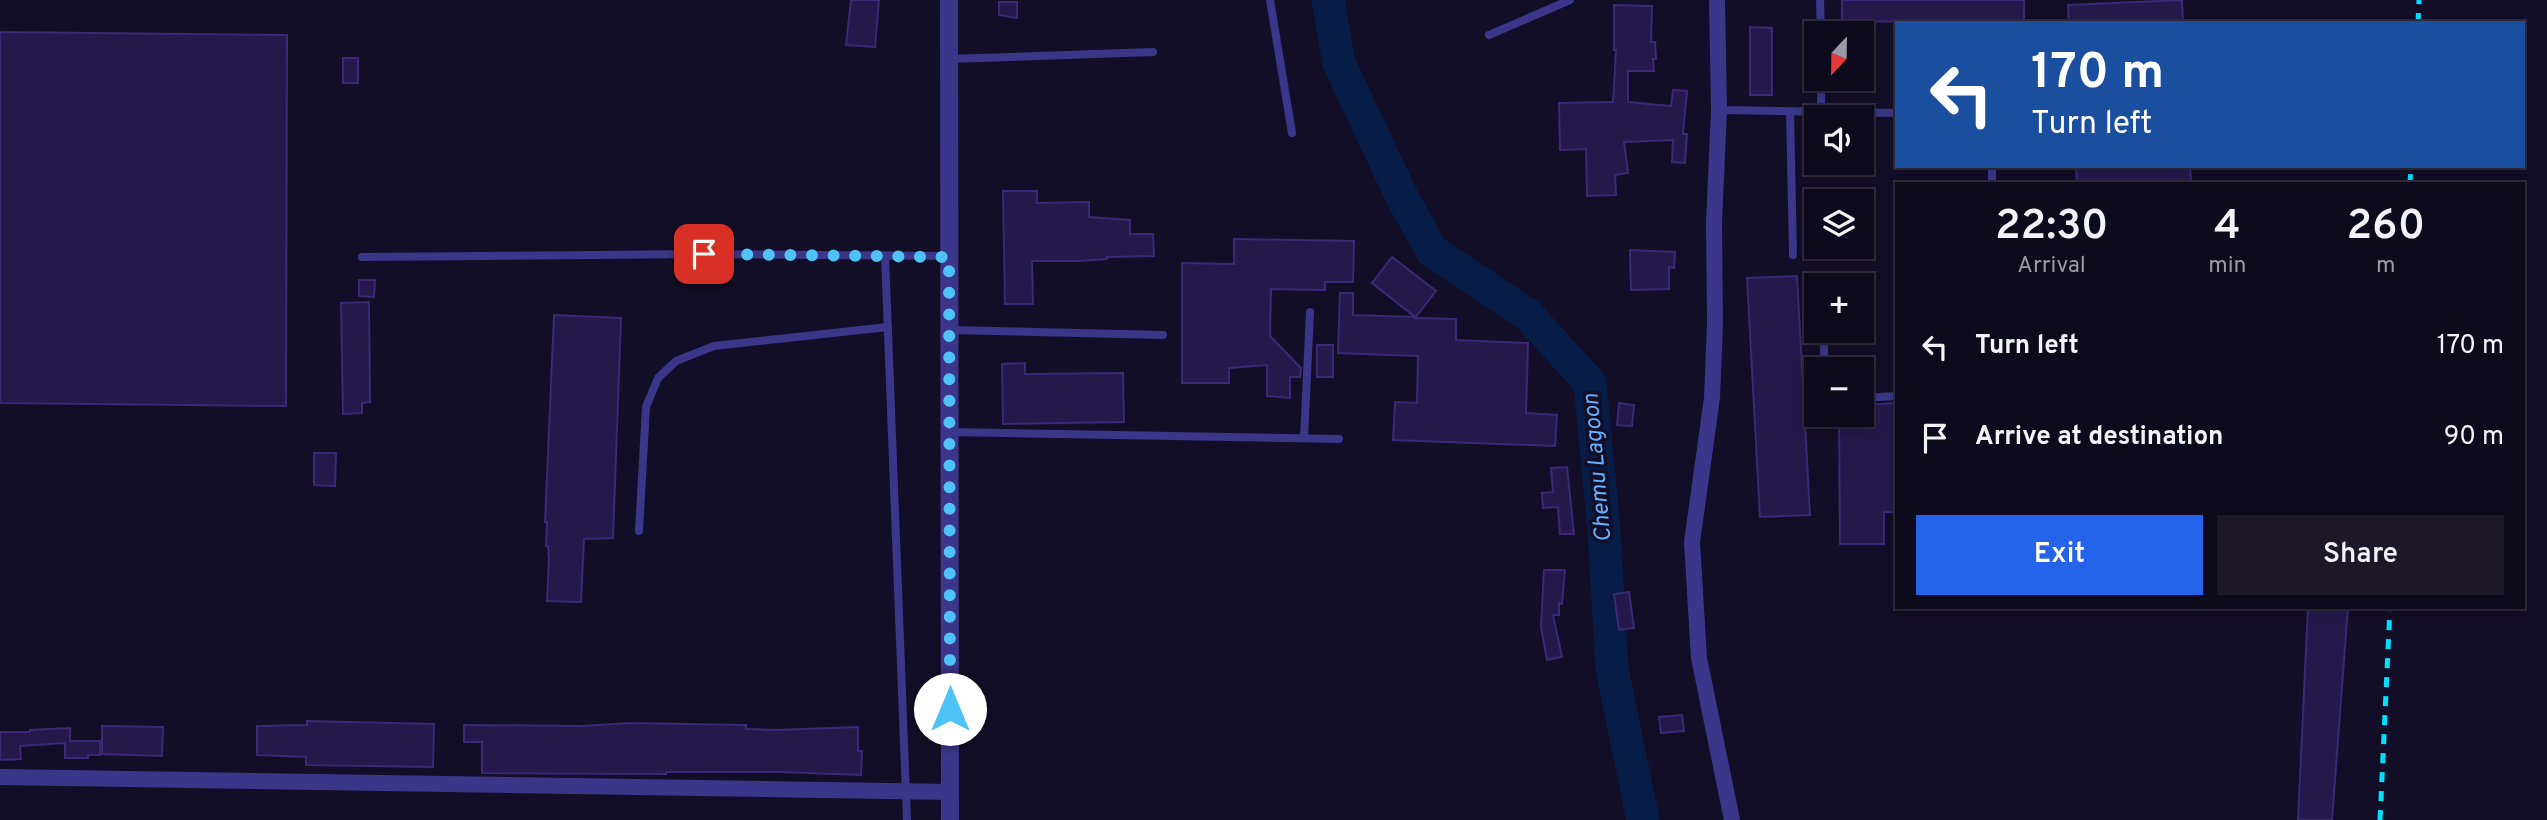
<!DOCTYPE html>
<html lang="en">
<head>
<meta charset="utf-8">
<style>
  body { margin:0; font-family:Overpass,sans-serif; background:#1c182a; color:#f1f3f6; height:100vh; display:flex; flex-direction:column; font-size:26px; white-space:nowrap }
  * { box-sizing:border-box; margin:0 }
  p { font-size:23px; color:#9b9aa4 }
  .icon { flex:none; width:38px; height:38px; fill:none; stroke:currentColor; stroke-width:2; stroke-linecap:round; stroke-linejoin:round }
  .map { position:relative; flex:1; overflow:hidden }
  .side { position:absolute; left:1895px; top:182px; width:630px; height:427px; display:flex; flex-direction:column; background:#0e0a1d; border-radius:0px; box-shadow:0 4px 10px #0003,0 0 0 2px #2e2b3b }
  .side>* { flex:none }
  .banner { position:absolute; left:1895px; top:21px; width:630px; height:147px; border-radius:0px; box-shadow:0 4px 10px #0003,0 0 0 2px #2e2b3b; background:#1a4fa0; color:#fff; overflow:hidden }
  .needle { width:46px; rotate:202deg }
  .buttons { position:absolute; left:1804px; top:21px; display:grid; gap:14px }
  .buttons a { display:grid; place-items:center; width:70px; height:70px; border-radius:0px; background:#0e0a1d; box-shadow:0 4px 10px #0003,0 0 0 2px #2e2b3b; font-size:35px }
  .pin { position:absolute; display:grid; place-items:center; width:60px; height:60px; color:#fff; margin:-30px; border-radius:14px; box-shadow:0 4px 10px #0006 }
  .me { position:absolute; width:77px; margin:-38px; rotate:0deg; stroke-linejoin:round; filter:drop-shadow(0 0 5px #0008) }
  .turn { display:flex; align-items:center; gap:24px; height:147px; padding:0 21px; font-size:32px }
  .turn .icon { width:91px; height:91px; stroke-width:2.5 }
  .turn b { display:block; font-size:49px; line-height:60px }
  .eta { display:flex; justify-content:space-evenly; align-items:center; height:119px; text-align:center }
  .eta b { font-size:42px; font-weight:600; line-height:49px }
  .button { display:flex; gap:14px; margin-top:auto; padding:14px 21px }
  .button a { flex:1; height:80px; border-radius:0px; background:#2563eb; color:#fff; font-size:28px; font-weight:600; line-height:80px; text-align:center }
  .button a+a { background:#1c182a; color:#f1f3f6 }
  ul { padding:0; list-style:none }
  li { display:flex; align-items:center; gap:21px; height:91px; padding:0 21px }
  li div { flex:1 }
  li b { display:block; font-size:26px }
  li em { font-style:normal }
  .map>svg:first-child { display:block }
</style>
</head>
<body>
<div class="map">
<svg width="2547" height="820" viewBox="0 0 2547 820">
  <rect width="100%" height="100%" fill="#130e27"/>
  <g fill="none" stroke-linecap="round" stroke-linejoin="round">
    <!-- river -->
    <path stroke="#071d47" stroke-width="33" d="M1328,0l11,63 62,132 31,56 96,64 62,68 14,148 8,138 31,151"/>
  </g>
  <!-- building -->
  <path fill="#24194a" stroke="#3a2977" stroke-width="2" d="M851,0h28l-4,47 -29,-2z
    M1842,0h182v23l-182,-2z
    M2182,0l1,23h-114l-1,-18z
    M999,2h18v16l-18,-3z
    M1614,5l38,1 -1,36h4l1,17h-3l1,12h-26v31l43,4 2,-16 14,1 -4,43h4l-2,29 -13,-1 1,-22 -49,2 4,31 -13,2 1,20 -29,1 -1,-47 -26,1 -1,-47 54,-1 3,-52h-2z
    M1750,27l22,1v67h-22z
    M0,32l287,3 -1,371 -286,-3z
    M343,58h15v25h-15z
    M2076,166h114l1,18h-114z
    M1003,191h34v12l52,-1v15l41,3v14h23l1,22 -47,1v2l-27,2h-48l1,43h-28z
    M1234,239l120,2 -1,41h-28v8l-54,-1 -1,47 31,32 -1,9h-10v21l-23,-2v-31l-38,3v15h-47v-120l52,1z
    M1630,250l45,2 -1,16 -5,-1v22l-38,1z
    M1392,257l44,34 -21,27 41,1v21l72,3 -2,70 31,2 -2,31 -162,-6 2,-38 22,1 1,-47 -80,-3 2,-60h13v22l62,2 -43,-34z
    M1797,276l13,239 -50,2 -13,-239z
    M359,280h16l-1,17 -15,-1z
    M369,302l1,100 -8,1v10l-19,1 -2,-111z
    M554,315l67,3 -8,220 -29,1 -3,63 -34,-1 2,-42 -1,-13h-2l1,-24h-2z
    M1317,345h16v32h-16z
    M1025,363v11l98,-1 1,49 -121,2 -1,-60z
    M1619,403l15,2 -2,21 -15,-1z
    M1897,403v109h-13v32h-44l-1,-129h23v-10z
    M314,453h22l-1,33 -21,-1z
    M1567,467l7,67h-14l-2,-27 -15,1 -1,-15 11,-1 -2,-24z
    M1544,570h21l-3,34 -3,-1v12h-6l9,42 -15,3 -6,-33z
    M1629,592l5,36 -15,2 -5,-36z
    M2308,607h40l-16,213h-34z
    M1682,715l2,16 -23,2 -2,-16z
    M307,721l127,3 -1,43 -127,-2v-8l-49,-2v-29l50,-1z
    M630,723l116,2v4l29,1 83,-3v24h4l-1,24 -80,-3h-115v2l-184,-1v-31h-18v-17l119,1z
    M102,726l61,1 -1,29 -60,-2z
    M70,728v13h30v14h-12v3h-23v-15l-45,3 1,13 -21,1v-28h30v-2z"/>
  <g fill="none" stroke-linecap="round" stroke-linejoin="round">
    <!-- service -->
    <path stroke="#3b3689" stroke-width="8" d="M1270,0l22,133
      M1820,0l1,33
      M1489,35l81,-35
      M949,59l204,-7
      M1821,79v33
      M1719,110l178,3
      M1790,111l3,144
      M1992,184v-18
      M885,256l22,564
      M362,257l342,-3 245,2
      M949,330l214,5
      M1823,331l2,38
      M1862,398l35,-2
      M949,432l390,7
      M1304,438l6,-126
      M639,531l7,-124 12,-29 18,-17 38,-15 174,-19"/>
    <!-- minor -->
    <path stroke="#3b3689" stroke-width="16" d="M1717,0l2,110 -5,113 1,100 -3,75 -20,144 7,116 33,162
      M0,777l950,15"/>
    <!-- tertiary -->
    <path stroke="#3b3689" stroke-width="18" d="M949,0l1,820"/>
    <!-- rail -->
    <path stroke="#00e0ff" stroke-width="5" stroke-dasharray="10 9" stroke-linecap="butt" d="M2418,23l1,-23
      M2410,184l1,-18
      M2380,820l10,-213"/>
  </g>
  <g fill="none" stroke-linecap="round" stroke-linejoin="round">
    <!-- route -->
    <path stroke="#4fc3f7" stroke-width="12" stroke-dasharray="0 21.6" d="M704,254l245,3 1,452"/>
  </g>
  <g text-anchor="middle" stroke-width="7" stroke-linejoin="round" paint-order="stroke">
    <!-- water labels -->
    <g font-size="23" font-style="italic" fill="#62b3ff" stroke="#130e27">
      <text transform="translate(1596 468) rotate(-95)" y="8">Chemu Lagoon</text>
    </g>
  </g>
</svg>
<div class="buttons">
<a><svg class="needle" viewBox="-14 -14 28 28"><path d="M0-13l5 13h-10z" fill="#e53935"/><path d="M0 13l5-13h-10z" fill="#9b9aa4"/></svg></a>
<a><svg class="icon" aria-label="sound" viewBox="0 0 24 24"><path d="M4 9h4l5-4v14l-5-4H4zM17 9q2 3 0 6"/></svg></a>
<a><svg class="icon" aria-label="layers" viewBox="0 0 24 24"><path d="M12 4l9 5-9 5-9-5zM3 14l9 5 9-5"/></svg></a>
<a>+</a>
<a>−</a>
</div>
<div class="pin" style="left:704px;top:254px;background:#d93025"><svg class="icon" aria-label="arrive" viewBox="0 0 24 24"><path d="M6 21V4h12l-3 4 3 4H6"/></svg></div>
<svg class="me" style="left:950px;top:709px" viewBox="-20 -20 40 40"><circle r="19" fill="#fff"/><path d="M0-13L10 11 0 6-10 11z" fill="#4fc3f7"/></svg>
<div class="banner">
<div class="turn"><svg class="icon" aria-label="left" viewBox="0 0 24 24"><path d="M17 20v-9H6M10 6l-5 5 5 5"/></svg><div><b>170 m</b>Turn left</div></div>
</div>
<section class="side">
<div class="eta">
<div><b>22:30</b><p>Arrival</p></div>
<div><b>4</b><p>min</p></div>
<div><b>260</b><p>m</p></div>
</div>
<ul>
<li><svg class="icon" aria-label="left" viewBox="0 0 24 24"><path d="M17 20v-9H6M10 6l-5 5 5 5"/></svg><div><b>Turn left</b></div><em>170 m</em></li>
<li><svg class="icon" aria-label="arrive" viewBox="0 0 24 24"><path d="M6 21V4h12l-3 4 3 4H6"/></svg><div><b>Arrive at destination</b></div><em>90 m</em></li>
</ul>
<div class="button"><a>Exit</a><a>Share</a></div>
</section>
</div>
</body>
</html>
